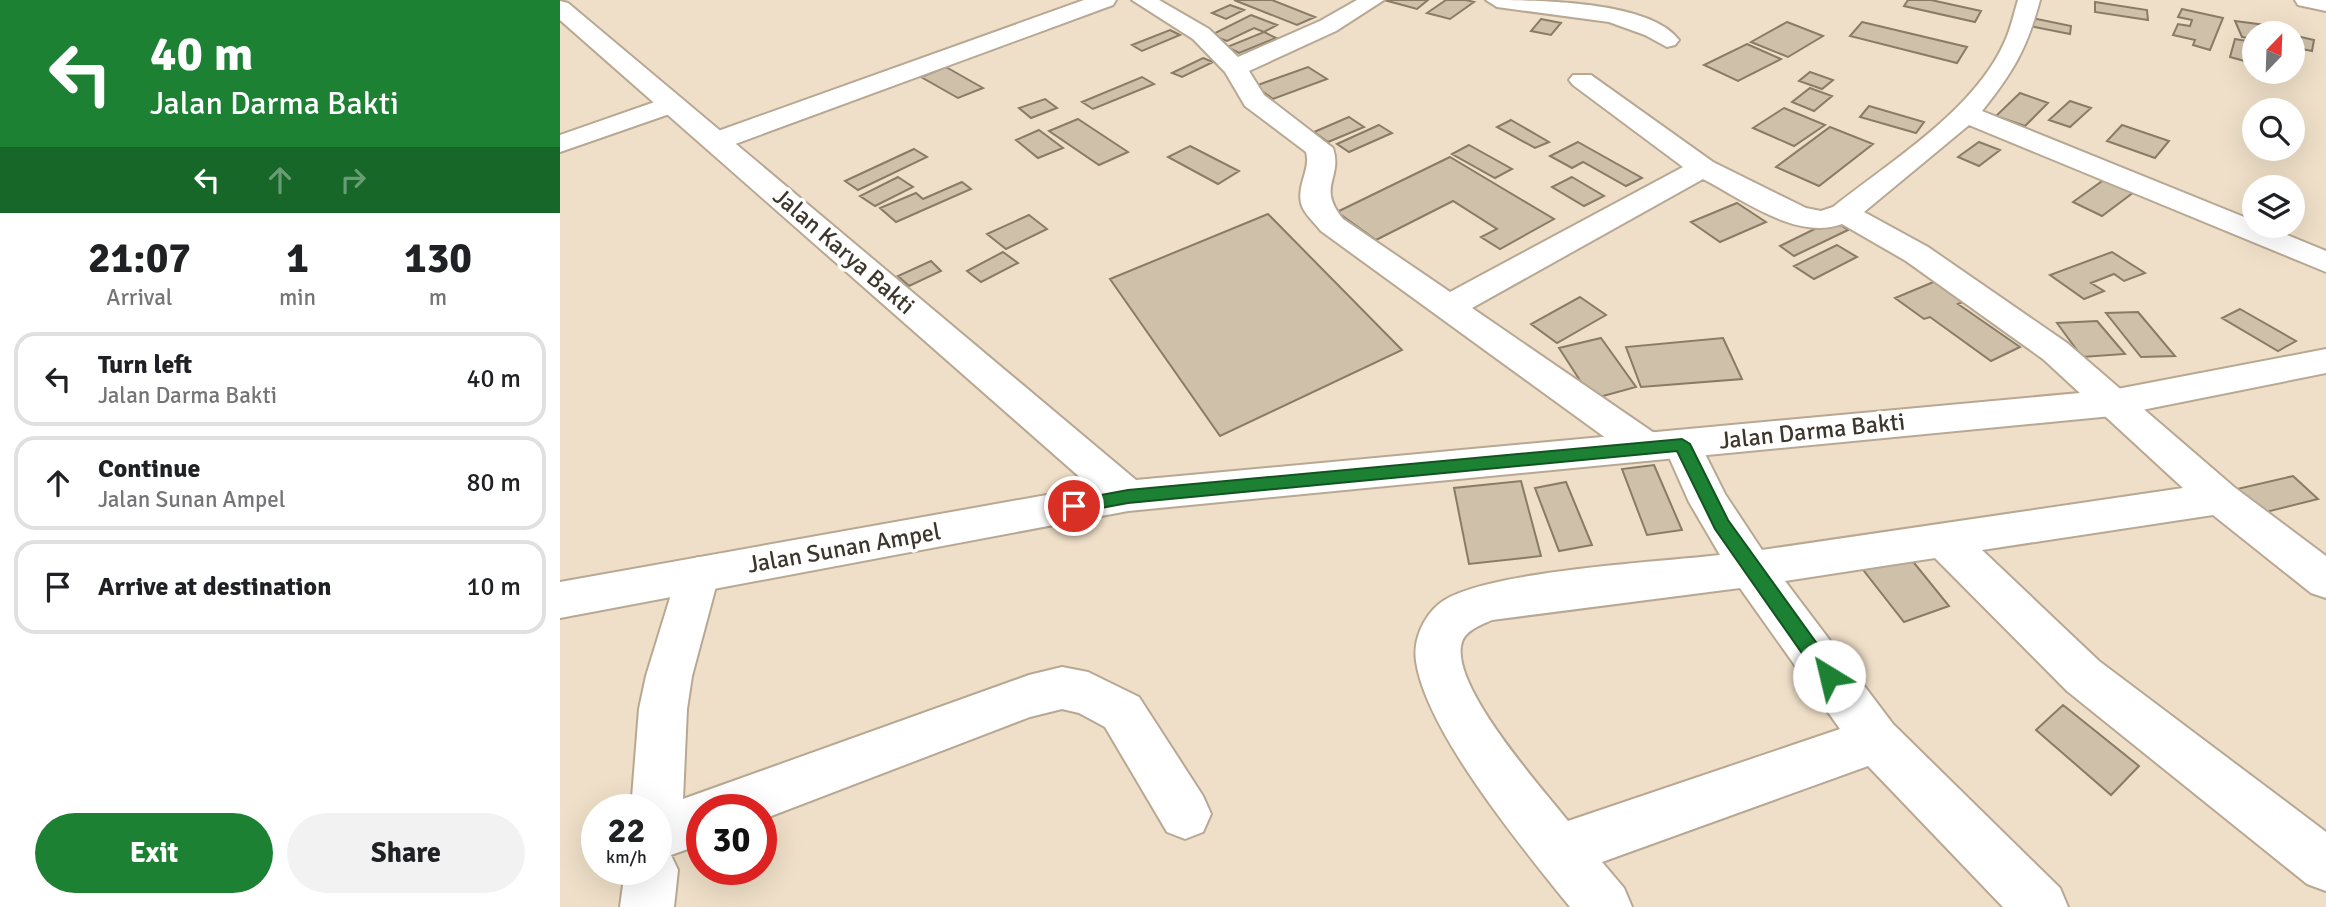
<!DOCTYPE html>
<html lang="en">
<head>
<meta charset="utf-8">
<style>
  body { margin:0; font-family:Signika,sans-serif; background:#f2f2f2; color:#202124; height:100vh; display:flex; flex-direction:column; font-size:26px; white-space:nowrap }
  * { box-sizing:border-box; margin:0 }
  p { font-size:23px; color:#757577 }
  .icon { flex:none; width:38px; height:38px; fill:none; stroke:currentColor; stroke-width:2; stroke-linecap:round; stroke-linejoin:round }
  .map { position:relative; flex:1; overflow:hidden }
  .drawer { display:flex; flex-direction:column; background:#fff; width:560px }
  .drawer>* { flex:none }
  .top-card { background:#1d8134; color:#fff; overflow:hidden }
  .needle { width:46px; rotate:23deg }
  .controls { position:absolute; left:1682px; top:21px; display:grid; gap:14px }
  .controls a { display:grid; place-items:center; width:63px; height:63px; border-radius:50%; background:#fff; box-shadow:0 7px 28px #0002; font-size:35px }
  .speed { position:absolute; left:21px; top:794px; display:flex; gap:14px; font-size:35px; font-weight:700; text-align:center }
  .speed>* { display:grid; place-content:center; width:91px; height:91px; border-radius:50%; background:#fff; box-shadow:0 7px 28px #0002; line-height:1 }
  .speed small { font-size:18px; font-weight:400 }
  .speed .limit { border:10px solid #d22; background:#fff; color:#111 }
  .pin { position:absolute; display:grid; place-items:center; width:60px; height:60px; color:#fff; margin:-30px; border:4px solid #fff; border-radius:50%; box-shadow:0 2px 7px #0007 }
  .me { position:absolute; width:77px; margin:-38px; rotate:324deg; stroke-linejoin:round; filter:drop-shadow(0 0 5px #0008) }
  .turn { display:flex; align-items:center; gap:24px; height:147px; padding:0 35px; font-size:32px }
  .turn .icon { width:91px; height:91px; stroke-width:2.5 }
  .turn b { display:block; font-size:49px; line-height:60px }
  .lanes { display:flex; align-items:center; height:66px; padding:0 35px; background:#0003; justify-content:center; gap:35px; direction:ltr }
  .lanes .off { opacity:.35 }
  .eta { display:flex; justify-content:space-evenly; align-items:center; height:119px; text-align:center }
  .eta b { font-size:42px; font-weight:700; line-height:49px }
  .cta { display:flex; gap:14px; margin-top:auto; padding:14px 35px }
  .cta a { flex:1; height:80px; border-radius:42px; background:#1d8134; color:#fff; font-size:28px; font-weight:700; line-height:80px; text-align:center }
  .cta a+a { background:#f2f2f2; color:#202124 }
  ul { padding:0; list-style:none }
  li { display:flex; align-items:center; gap:21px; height:94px; margin:0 14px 10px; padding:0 21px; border:4px solid #e0e0e0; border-radius:21px }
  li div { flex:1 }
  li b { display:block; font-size:26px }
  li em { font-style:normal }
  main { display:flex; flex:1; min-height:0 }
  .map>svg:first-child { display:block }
</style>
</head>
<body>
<main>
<section class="drawer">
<div class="top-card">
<div class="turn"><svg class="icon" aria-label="left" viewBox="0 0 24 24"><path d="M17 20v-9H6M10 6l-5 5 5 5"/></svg><div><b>40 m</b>Jalan Darma Bakti</div></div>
<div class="lanes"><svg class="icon" aria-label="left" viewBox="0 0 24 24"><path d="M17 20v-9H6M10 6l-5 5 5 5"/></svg><svg class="icon off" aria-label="ahead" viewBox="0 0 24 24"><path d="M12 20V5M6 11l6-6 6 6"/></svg><svg class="icon off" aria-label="right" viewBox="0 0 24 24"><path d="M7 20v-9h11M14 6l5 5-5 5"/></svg></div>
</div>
<div class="eta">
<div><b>21:07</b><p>Arrival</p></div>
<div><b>1</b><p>min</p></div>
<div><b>130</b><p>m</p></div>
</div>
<ul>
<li><svg class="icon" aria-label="left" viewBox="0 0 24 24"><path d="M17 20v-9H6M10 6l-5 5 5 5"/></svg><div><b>Turn left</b><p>Jalan Darma Bakti</p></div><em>40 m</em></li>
<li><svg class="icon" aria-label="ahead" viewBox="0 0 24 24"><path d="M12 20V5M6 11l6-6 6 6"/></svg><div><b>Continue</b><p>Jalan Sunan Ampel</p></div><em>80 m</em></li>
<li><svg class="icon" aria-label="arrive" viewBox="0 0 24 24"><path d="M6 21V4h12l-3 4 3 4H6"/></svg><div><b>Arrive at destination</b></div><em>10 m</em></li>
</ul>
<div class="cta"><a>Exit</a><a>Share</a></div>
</section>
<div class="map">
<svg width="1766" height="907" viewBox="0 0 1766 907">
  <rect width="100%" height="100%" fill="#efdfc8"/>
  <!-- building -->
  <path fill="#cfc0aa" stroke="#897b66" stroke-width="2" d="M674,0h38l43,17 -18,8z
    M824,0h44l-11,9z
    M886,0h20l8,2 -24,17 -23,-6z
    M1348,0h23l50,11 -6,11 -71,-16z
    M1535,2l52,8 1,10 -53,-8z
    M670,5l14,5 -18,9 -14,-6z
    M1622,9l41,9 -13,32 -17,-5 2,-5 -22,-5 5,-11 12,2 2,-6 -14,-3z
    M691,15l26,10 -13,7 -10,-4 -27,13 -16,-6z
    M1472,18l39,8 -1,8 -40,-8z
    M981,19l20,4 -10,12 -20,-4z
    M1675,21l38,5 4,7h-23v6l-12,-2z
    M1227,22l36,14 -35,21 -37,-15z
    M1302,22l105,25 -10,16 -107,-27z
    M610,30l10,5 -38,16 -10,-6z
    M704,32l12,6 -37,15 -12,-6z
    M1732,35l22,5 -2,11 -20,-4z
    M1675,39l18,3 -5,20 -18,-5z
    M1187,44l34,15 -43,22 -34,-16z
    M643,58l10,4 -31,15 -10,-4z
    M386,67l37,21 -25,10 -37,-21z
    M748,67l19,12 -54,20 -18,-13z
    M1250,72l23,8 -11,9 -23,-8z
    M582,77l12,7 -61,25 -11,-7z
    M1250,88l22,8 -18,15 -22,-9z
    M1460,93l28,10 -23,23 -29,-10z
    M485,99l12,9 -26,10 -12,-10z
    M1510,101l21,7 -21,19 -21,-7z
    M1309,106l55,16 -8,11 -56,-16z
    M1224,108l41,17 -31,21 -41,-18z
    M789,117l15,10 -36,15 -14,-10z
    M518,119l50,33 -29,13 -50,-34z
    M951,120l38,22 -14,6 -38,-21z
    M819,125l13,8 -43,19 -12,-8z
    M1562,125l47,16 -14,17 -48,-17z
    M1270,127l43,17 -54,42 -43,-19z
    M479,130l24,18 -25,10 -22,-18z
    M1018,142l64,36 -16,8 -43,-24 -11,6 -22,-12z
    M1419,142l21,8 -21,16 -21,-9z
    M909,145l43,24 -17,9 -43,-24z
    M630,146l49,25 -21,13 -50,-27z
    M354,149l13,8 -69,33 -13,-9z
    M890,157l104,62 -54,30 -19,-12 16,-8 -44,-28 -77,39 -39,-28z
    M338,177l15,10 -38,19 -15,-10z
    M1012,177l32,19 -20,10 -32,-19z
    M1545,179l29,13 -32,24 -29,-14z
    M402,182l9,7 -75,33 -16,-14 36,-15 7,6z
    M1177,203l29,19 -46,20 -29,-20z
    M708,214l134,136 -182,86 -110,-157z
    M469,215l18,14 -41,20 -19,-15z
    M1273,220l15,10 -54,26 -14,-10z
    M1277,245l20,12 -43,22 -20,-13z
    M443,252l15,11 -37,19 -14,-11z
    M1552,252l33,21 -21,8 -10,-7 -23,9 13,8 -20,8 -34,-24z
    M371,261l10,10 -32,15 -11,-10z
    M1376,281l29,20 -7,3 62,43 -29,14 -61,-44 -6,2 -29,-21z
    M1020,297l26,18 -49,28 -26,-19z
    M1680,309l56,32 -18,10 -56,-33z
    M1578,312l37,44 -34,1 -35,-44z
    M1537,321l28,33 -43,3 -25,-34z
    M1041,338l35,49 -44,12 -33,-51z
    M1163,338l19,41 -101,8 -15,-40z
    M1094,465l28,65 -35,5 -25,-66z
    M1733,476l25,23 -56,14 -25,-24z
    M961,481l20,75 -72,8 -15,-76z
    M1006,482l26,63 -33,6 -24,-63z
    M1342,548l47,58 -45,16 -47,-60z
    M1503,705l76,61 -28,29 -75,-65z"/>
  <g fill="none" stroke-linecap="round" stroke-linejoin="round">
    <!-- street casing -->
    <g stroke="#b8a893" stroke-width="4">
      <path id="street" d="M524,0h32l-3,5 -386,142h-20l-4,-6 4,-6z
        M572,0h27l50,29 29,28 82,-36 37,-21h27l-48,31 -87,40 15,24 69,53c10,31 -17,38 10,71l107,73 233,-125 -110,-82 -4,-5 4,-5h18l122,87 93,46 15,3 12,-4c58,-46 142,-97 172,-166 6,-13 9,-28 13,-41h22c-13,49 -27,72 -58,111l272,110v5h11l61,25v21l-357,-147 -105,87 64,35 139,96 167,144 92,69v42l-15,-5 -98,-78 -231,35 117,111 227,171v59l-19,-7 -240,-193 -132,-133 -150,23 108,143 167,164 8,19h-65l-135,-141 -266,96 22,26 8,19h-62c-46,-57 -144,-175 -154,-246 -3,-20 7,-44 23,-57 39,-33 223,-42 281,-49l-31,-53 -24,-54 -5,9 -14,4 -14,-4 -311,-226c-6,-8 -18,-18 -20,-28 -4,-19 10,-34 5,-51l-61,-46 -20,-34 -32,-33zM1143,179c39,20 94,62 139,45l64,37 137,98 140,129 -421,62 -37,-56 -30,-60 -13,-4 -13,4 -6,10 -3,-7 -188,-129zM1180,588l100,141 -272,92c-26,-33 -120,-137 -106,-179 4,-12 19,-17 30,-22z
        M926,0c47,0 164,0 193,40l-4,5 -8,2 -22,-12 -36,-13 -112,-15z
        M1735,0h31v11l-28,-6z
        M112,96l9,2 4,6 -4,6 -121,42v-17z
        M138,557l15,6 6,12 -27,101 -5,33 -4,90 346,-124 33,-8 26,5 51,25 64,99 8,18 -8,18 -18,7 -18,-7 -62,-105 -26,-14 -17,-4 -32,8 -269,103v-10h-59v34l-31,11 7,15 -4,37h-54l5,-37h31v-60h-25l8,-101 7,-33 31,-101 6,-12z"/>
    </g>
    <!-- secondary casing -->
    <g stroke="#b8a893" stroke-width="4">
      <path id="secondary" d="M0,1l8,2 568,477 976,-90 214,-41v24l-214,43 -984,95 -568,107v-36l531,-95 -531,-467z"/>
    </g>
    <!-- street -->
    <use href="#street" fill="#fff" fill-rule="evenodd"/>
    <!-- secondary -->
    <use href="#secondary" fill="#fff" fill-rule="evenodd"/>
  </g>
  <!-- route -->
  <path fill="#1d8134" stroke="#135422" stroke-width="2" d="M1122,439l8,5 38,76 108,150 3,6 -3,6 -7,2 -7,-2 -107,-153 -38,-78 -549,52 -54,10 -9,-7 9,-6 54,-10z"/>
  <g text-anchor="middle" stroke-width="7" stroke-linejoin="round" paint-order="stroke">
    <!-- street labels -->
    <g font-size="24" fill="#3c362d" stroke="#fff">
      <text transform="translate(284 251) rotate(41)" y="8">Jalan Karya Bakti</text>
      <text transform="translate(1252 431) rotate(-6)" y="8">Jalan Darma Bakti</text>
      <text transform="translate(284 548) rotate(-10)" y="8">Jalan Sunan Ampel</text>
    </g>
  </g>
</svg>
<div class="controls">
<a><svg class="needle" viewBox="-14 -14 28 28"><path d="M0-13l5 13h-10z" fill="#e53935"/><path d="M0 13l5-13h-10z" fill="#757577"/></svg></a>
<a><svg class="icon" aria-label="search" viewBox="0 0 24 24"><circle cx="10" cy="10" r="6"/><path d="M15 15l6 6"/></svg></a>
<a><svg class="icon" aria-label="layers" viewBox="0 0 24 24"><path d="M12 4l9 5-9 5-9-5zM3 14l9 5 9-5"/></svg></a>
</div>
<div class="speed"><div>22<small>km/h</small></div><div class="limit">30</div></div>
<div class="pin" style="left:514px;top:506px;background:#d93025"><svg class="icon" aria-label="arrive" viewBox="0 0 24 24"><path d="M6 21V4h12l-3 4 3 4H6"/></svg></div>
<svg class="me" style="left:1269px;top:676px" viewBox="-20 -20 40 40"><circle r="19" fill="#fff"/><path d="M0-13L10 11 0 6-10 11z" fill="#1d8134"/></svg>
</div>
</main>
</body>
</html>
